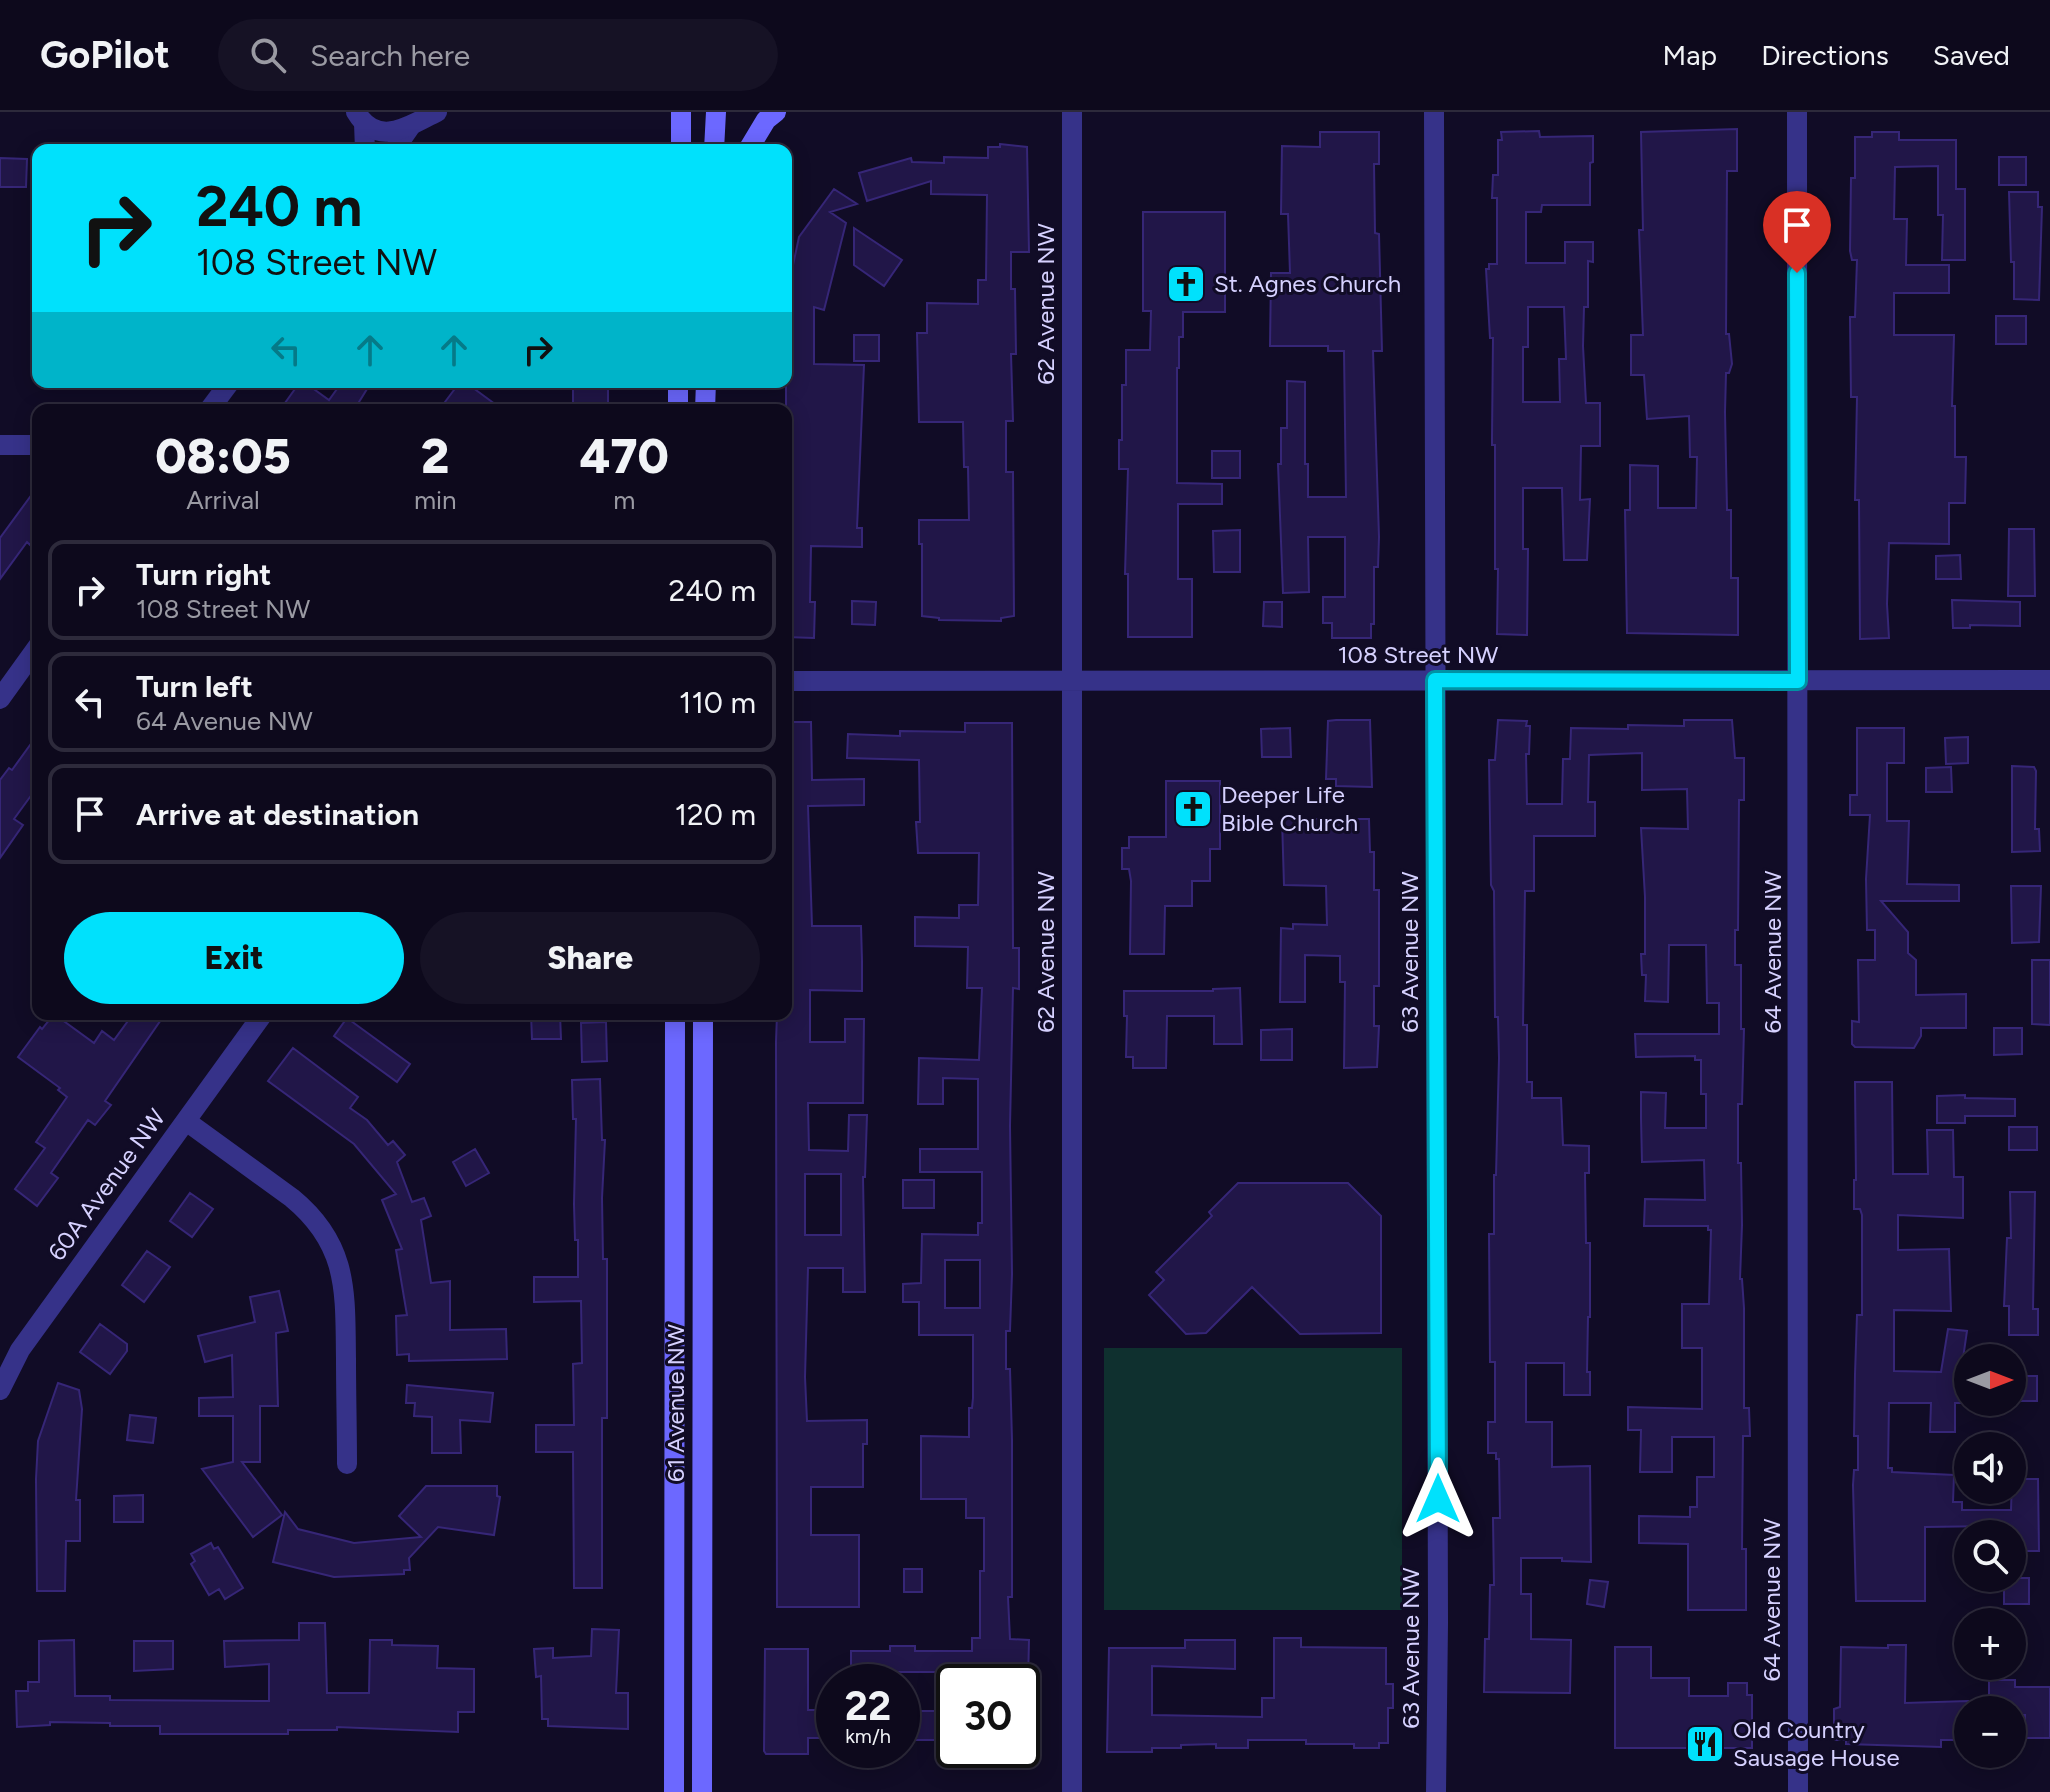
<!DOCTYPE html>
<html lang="en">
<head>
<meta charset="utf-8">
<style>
  body { margin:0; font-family:Figtree,sans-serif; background:#161225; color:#f1f3f6; height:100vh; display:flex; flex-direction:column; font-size:30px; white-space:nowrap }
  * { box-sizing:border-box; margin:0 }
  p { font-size:26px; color:#9a9aa3 }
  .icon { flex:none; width:44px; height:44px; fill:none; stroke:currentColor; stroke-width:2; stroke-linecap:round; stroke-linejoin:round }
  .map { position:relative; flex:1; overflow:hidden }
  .sheet { position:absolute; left:32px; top:292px; width:760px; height:616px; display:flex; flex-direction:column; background:#0d091c; border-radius:16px; box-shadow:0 4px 20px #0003,0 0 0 2px #2d2a3b }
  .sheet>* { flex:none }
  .hud { position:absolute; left:32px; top:32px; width:760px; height:244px; border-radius:16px; box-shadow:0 4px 20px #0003,0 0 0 2px #2d2a3b; background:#00e1fc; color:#111; overflow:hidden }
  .needle { width:52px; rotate:90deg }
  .buttons { position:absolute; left:1954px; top:1232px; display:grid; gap:16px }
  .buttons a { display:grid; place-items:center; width:72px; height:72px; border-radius:50%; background:#0d091c; box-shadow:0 4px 20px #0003,0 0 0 2px #2d2a3b; font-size:40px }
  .speed { position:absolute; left:816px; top:1552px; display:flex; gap:16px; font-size:40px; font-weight:700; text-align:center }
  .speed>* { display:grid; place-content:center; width:104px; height:104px; border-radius:50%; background:#0d091c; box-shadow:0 4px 20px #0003,0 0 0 2px #2d2a3b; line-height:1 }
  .speed small { font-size:20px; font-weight:400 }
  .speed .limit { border:4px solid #111; border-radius:12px; background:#fff; color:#111 }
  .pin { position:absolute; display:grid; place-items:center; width:68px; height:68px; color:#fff; margin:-82px -34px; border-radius:50% 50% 50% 0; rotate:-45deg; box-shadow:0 0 8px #0007 }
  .pin .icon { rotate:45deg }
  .me { position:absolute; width:88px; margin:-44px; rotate:0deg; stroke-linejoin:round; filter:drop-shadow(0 0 6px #0008) }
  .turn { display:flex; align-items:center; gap:28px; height:168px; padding:0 32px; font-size:36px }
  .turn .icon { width:104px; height:104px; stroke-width:2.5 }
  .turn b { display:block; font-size:56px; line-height:68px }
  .lanes { display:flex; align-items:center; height:76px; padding:0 32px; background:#0003; justify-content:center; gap:40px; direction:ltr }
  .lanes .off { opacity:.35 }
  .eta { display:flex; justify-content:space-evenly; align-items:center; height:136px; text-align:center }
  .eta b { font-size:48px; font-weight:800; line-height:56px }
  .cta { display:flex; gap:16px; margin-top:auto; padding:16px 32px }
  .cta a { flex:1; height:92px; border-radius:48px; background:#00e1fc; color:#111; font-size:32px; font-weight:800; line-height:92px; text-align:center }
  .cta a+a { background:#161225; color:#f1f3f6 }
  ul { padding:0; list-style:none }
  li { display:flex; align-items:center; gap:24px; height:100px; margin:0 16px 12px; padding:0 16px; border:4px solid #2d2a3b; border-radius:16px }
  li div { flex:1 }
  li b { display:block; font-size:30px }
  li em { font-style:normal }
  header { display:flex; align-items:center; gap:48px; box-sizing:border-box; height:112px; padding:0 40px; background:#0d091c; border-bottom:2px solid #2d2a3b }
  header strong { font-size:38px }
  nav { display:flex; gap:44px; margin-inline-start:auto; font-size:28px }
  .search { width:560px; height:72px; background:#161225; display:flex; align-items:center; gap:20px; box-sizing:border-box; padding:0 28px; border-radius:44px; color:#9a9aa3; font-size:30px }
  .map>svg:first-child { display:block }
</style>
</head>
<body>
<header>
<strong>GoPilot</strong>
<div class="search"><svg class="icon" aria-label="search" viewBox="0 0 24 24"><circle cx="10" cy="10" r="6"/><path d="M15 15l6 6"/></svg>Search here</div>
<nav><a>Map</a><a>Directions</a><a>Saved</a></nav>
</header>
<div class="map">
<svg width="2050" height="1680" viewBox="0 0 2050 1680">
  <rect width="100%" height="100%" fill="#110c26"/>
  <!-- green -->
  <path fill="#0f302f" d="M1104,1236h298v262h-298z"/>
  <!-- building -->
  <path fill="#211648" stroke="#362677" stroke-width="2" fill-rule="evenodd" d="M1737,17v42h-10l-1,163h3l3,30 -3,9h-3l-1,39 2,98h4v68h7v57l-111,-2 -2,-123h5v-45l28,1v42h38l1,-51h-7l-1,-41 -42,3 -3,-44h-13v-40h12l-4,-105h4l-2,-98z
    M1539,19l1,6 53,-1v26l-3,1v42h-48l-1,7h-15v51h39v-21h28v20l-5,-1v46h-4l-1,39 3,57h14v43h-19l-1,54 10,-1 -3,61h-23l-2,-72h-39v61h5l-1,86 -30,-1 1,-65h-3v-124h-3v-7l1,-100h-3l-4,-69h3v-5h8v-66h-5l1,-23h5v-35h4l-1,-8zM1528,195h36l2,52h-7l1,43h-37v-55h5z
    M1320,20h59v32h-5l1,69 4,1 3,117h-9l6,186 -1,30h-4v57h-3v14h-39v-15h-9v-26h22v-60h-37l1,55 -26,1 -5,-129h3v-36h6v-47l18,1v82h3v33h38l-2,-146h-16v-5h-58l1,-73h19l-2,-59h-7l1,-68 38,1z
    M1872,20h27v8h57v49h9v71h-23l1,-45h-5v-49l-43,1 -1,52h13l-1,46h43v28h-55v42h60l-2,71h3v51h11l-1,46h-16v41l-60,-1 -2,61 2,34 -29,1 -1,-139h-4l2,-103h-6l-1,-80h5l2,-57h-5l-2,-9 1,-73h4v-41h17z
    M1000,32l27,3 2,105h-18v37h4l1,65h-5l2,67h-7v51h7l1,144 -13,2v3l-62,-1v-2l-17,-2v-72h-3v-24h50l-1,-53h-4l-1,-45h-44l-2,-89h10v-30l51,1v-24h8l1,-85 -56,-1v-13l-64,20 -8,-28 52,-15 1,4 32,1v-6l44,1v-11h12z
    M1999,45h27v28h-27z
    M0,46l27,1 -1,28h-26z
    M834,77l23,15 -27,8 16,11 -22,87 -10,-3v57l50,1 -7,163h5v19l-51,-1 -1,56h5l-1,36 -28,-1v-339l13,-61z
    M2009,80h29v15h4l-3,93 -25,-1v-37h-3z
    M1143,100h82v100h-42v25h-4v31h-2v115l45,1v20h-44v75h14v58h-64v-63h-3l3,-105h-9v-29h3v-55h4v-35h24l1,-39h-8z
    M854,116l48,32 -18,26 -30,-21z
    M1996,204h30v28h-30z
    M854,223h25v26h-25z
    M300,270h4l25,18 13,-18h14l11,7 -13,21h-74z
    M460,270h5l38,28h-47l-11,-8z
    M573,271h35v27h-35z
    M1212,339h28v27h-28z
    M38,374v47l-8,12 -3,-3 -27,37v-41z
    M2009,417h25l1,67h-27z
    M1240,418v42h-26l-1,-41z
    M1960,443l1,24h-25v-23z
    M1952,488l68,2v24l-50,-1v3h-17z
    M852,489l24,1 -1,23 -23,-1z
    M1264,490h18v25l-19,-1z
    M1336,608h34l2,67 -36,-1v-7h-10l2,-58z
    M1498,608l29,1 -1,5h4l-1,28h-3l1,50h35l1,-45h7l1,-31 57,1v-4l56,1v-6h48l3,38h9v42h-5l-1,130h-3v35h6v64h3l-2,75h-4v59h3l1,62 -2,54h2l2,29v100h5l1,28h-7l-1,113h4v61h-58v-66l-49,-1v-27l51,1v-10h7v-30h17v-40h-42v35h-32l1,-42h-13v-23l74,2v-61h-20v-44h27l2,-74h-3v-4h-64l1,-27 60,1 -1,-40 -62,2 -1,-44v-26l25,1 -1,35h41v-34h-5v-34h-6v-4l-59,1 -1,-23h84v-31h-12l-1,-58h-37l-1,57 -23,-1 1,-26h-4l-1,-21h4v-57l-4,-69 47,1 -1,-40 -45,1v-37l-53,2 -1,47h7v34h-61v55h-9l-2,134h4v57h5v16h29l2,47 26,1v27h-4l1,70h4v74h-2l-1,55h3v23h-26v-32h-38v59h26v45l38,-1 1,96 -29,-1v-3h-41v36h10v45l40,1 -1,53 -86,-1 1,-53h4l1,-54h4l-1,-67h7l-1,-59h-3v-6h-8v-31h7v-60h-5l-1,-128h5v-59h2l3,-117 -1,-41h-3l-1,-126 -3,-6 -2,-125h6z
    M786,610h25l1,58 52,-1v26l-56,1 4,120h49l1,35v30l-52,-1v52h35v-23h19l-1,84h-55l1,47 39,1 1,-36h18l-2,62h-2l2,115h-22v-24h-35l-3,109 2,44 60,-1v24h-4v43h-52v48h48v72h-82l-1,-565 1,-28h9zM805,1062h36v61h-36z
    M965,611h47l1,225h6v41l-6,-1 -3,138 2,148 -2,57h-4v38h4l2,71v157h-4l2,42 19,1 -1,42h-38v-4l-52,-1v-5h-87v-21h39v-5h25v5h57v-13h8v-67h4v-53h-18v-19h-45v-63l48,1v-29h3l1,-10v-63h-54v-33h-16v-18l18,-1 1,-49 56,1v-12h4v-51h-62v-23h58v-70l-35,-1v26h-25l1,-46 60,2 3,-72h-15l1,-41 -53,-1v-29l44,1v-13h19l1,-52h-61l-2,-31h4l-1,-62 -72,-2 1,-24 52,2v-5l65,1zM945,1148h35v48h-35z
    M1290,616l1,29h-29l-1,-28z
    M1857,616h47v35h-17v58h22l-2,63 52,1v16h-78l27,31v21l8,7v35l50,-1v34h-45v8l-7,12 -59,-1 -3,-3v-23l7,1 -1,-62h17v-30h-8l-1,-51 4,-64h-20v-20h7z
    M38,622v52l-24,33 9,6 -23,33v-78l9,-12 3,2z
    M1968,625v26l-22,1 -1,-26z
    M2012,654l22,1 2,4 -1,58h4l1,22 -28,1z
    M1951,655l1,25h-26v-24z
    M1166,669h54v68h-10v32h-18v25h-27l-1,48h-34l1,-73 -2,-12h-7v-21h7v-11h37z
    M1282,707h87l1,33h4v38h5v96h-5v40h5l-2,41 -33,1 1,-86h-5v-26l-35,-1v47h-25l1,-74 12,1v-5l34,1 -1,-39 -42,-1z
    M2011,774h30l-2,56 -27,1z
    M2032,848h18v65l-18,-1z
    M1240,876l2,56h-28v-28h-47l-1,52h-33v-11h-7l1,-41h-3v-25h89v-2z
    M54,902l40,29 8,-12 12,9 19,-26h32l-60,87 6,4 -16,20 -7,-5 -37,53 7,5 -21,28 -22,-17 30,-41 -9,-6 31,-45 -9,-7 2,-2 -42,-31 22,-30 2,2z
    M531,902h29l1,25h-29z
    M347,906l63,46 -13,18 -63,-46z
    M606,910l1,39 -25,1 -1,-39z
    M1994,916h28v26l-28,1z
    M1292,917v31h-31v-30z
    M293,936l65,49 -8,11 17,12 21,25 5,-4 12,14 -8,7 15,40 12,-4 7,18 -10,4 10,63 19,-2v49l56,-1 1,30 -98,2v-7l-12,1 -1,-39 11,-1 -11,-65 6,-1 -20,-49 14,-6 -42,-50 -86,-63z
    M600,967l2,61h3l-3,58 1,61h4v159h-5v170h-28l-1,-136h-37v-27h38l-1,-61 9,-1 -1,-62 -47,1v-25h44v-37h-3l-1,-36 2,-85h-3l-1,-39z
    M1855,970h37l1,92h35l-1,-44h26l1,47h9v41l-65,-3v35l51,-1 2,62 -57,-1v61l47,1 7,-43 19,2 -6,41h3v31h-9v29h-25l1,-29h-42l-1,65h4v4l62,3 -1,27h9v8h49l1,-31h26l1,72h-27v-17l-3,-3h-18v-5l-66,1v74h-69l-3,-116 1,-15h4v-34h-4l1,-62 2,-59h5v-100l-2,-6h-6v-29h2z
    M1965,983v3l50,1v17h-50v7h-28v-27z
    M2009,1015h28v23h-28z
    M475,1037l14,24 -23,13 -13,-24z
    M903,1068h31v28h-31z
    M1238,1071h110l33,33v117l-81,1 -48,-47 -46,46 -20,1 -37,-39 15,-15 -8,-8 56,-56 -3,-4z
    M2010,1080h25l-2,117h5v26h-29v-29h-5l3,-68h4z
    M190,1081l23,16 -21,28 -22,-16z
    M147,1139l23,16 -26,35 -22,-17z
    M279,1179l9,40 -12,2 2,73h-18v56h-18l40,53 -29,22 -51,-68 31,-7v-46h-34v-18l34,-1 -1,-42 -27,7 -7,-26 57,-14 -5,-25z
    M100,1212l27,20v7l-17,23 -30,-22z
    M2012,1264h25v25h-25z
    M58,1271l21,7 3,19 -6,91h4v41h-14l-1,50h-28l-1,-112 2,-38z
    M407,1273l86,8 -3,29 -30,-2 1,33h-29v-36l-18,-1 1,-13h-9z
    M130,1303l26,3 -3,25 -26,-3z
    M426,1374h71v10l3,1 -6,38 -56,-8 -29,31 1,12h-6v4l-70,3 -61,-15 12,-50 13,17 56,14 67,-6 -22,-21z
    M143,1383v27h-29v-26z
    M211,1431l3,6 4,-2 25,41 -18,11 -6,-10 -10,6 -18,-31 4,-3 -4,-7z
    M904,1457h18v23h-18z
    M2004,1466h25v26h-25z
    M1590,1468l18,2 -4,25 -17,-3z
    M299,1511h26l2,70h42l1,-53h22v5l46,1 -1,22 37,1v43h-16v20l-121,-5v3h-49v4h-128v-8h-50v-3l-60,-1v3l-33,2 -1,-36h12v-9h11v-41l35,-1 1,56h35v4l159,1v-37l-44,3 -1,-26 75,-1z
    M592,1517l27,1 -3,63h12v36l-80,-3v-7h-6l-1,-43 -5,1 -2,-28 19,-1v10l38,-2z
    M1274,1526h27v9l85,1v36h7v24h-5v35h-9v5h-25v-4h-48v-4h-58v8h-32v-4l-35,1v3h-29v4h-45l2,-104h76v-8h50v29l-83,-3v49l110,2v-19h12z
    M134,1529h39v28l-39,2z
    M1888,1533h18l-1,58 63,-2v39h-27v7l-95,-3v-4h-12v-31l6,-2 1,-60 47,1z
    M1615,1535h36v31h38v18h39v-13h19v12h5v53h-137z
    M765,1537h43v61h26v28h-26v16h-42l-2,-3z
    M1989,1568h26v7h35v51h-25v-23h-13v-5h-23z
    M902,1599h52v29h-52z"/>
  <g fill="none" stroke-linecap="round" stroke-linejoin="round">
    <!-- minor -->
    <path stroke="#363289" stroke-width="20" d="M1072,0v1680
      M1434,0l4,1511 -2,169
      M1797,0l1,1680
      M364,11l1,27
      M394,38l16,-23
      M209,298l21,-28
      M0,333h38
      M786,569l1264,-1
      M0,587l38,-53
      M186,1009l106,77c57,47 53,94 54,161 0,35 1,70 1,105
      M0,1278l20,-40 243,-336"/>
    <!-- tertiary -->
    <path stroke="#363289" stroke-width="20" d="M356,0c22,37 54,13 81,0"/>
    <!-- secondary -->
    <path stroke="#6c68ff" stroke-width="20" d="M681,38v-38
      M714,38l2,-38
      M748,38l18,-30 10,-8
      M678,298v-28
      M705,298l1,-28
      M674,1680l1,-778
      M702,1680l1,-778"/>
  </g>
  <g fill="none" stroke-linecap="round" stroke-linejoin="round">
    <!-- route casing -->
    <g stroke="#0092a4" stroke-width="20">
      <path id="route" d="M1438,1387l-3,-819 363,1 -1,-408"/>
    </g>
    <!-- route -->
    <use href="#route" stroke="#00e1fc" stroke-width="14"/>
  </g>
  <!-- icons -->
  <defs>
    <g id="church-square" transform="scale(2)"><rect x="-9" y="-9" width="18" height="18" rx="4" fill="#00e1fc" stroke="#110c26"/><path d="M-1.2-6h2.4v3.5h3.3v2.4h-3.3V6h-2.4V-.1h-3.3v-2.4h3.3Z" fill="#111"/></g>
    <g id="restaurant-square" transform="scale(2)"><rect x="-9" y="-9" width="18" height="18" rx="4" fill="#00e1fc" stroke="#110c26"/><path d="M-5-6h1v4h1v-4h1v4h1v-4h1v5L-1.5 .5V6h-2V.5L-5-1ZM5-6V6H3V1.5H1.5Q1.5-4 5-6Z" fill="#111"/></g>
  </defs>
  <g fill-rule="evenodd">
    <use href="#church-square" x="1186" y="172"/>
    <use href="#church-square" x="1193" y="697"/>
    <use href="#restaurant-square" x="1705" y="1632"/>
  </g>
  <g text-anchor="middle" stroke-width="6" stroke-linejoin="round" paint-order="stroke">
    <!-- poi labels -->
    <g font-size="24" fill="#d6d1ff" stroke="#110c26" text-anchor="start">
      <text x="1214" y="180">St. Agnes Church</text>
      <text x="1221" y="691">Deeper Life<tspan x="1221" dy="28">Bible Church</tspan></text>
      <text x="1733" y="1626">Old Country<tspan x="1733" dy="28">Sausage House</tspan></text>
    </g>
    <!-- street labels -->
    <g font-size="24" fill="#d6d1ff" stroke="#110c26">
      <text transform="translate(1046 192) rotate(-90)" y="8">62 Avenue NW</text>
      <text x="1418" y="551">108 Street NW</text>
      <text transform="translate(1046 840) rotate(-90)" y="8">62 Avenue NW</text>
      <text transform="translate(1410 840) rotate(-90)" y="8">63 Avenue NW</text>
      <text transform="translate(1773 840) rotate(-90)" y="8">64 Avenue NW</text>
      <text transform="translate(107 1073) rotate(-54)" y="8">60A Avenue NW</text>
      <text transform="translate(676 1291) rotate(-90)" y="8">61 Avenue NW</text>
      <text transform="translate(1772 1488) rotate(-90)" y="8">64 Avenue NW</text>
      <text transform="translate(1411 1536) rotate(-90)" y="8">63 Avenue NW</text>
    </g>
  </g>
</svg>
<div class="buttons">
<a><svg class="needle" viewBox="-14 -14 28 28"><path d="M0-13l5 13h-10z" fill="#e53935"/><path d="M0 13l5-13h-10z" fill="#9a9aa3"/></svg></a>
<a><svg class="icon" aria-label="sound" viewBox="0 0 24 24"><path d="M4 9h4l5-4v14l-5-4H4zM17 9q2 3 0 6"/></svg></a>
<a><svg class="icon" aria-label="search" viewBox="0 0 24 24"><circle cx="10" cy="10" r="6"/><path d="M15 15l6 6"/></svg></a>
<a>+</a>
<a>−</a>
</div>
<div class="speed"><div>22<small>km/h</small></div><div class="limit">30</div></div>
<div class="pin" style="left:1797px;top:161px;background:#d93025"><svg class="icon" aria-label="arrive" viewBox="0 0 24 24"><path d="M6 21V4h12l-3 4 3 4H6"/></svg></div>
<svg class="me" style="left:1438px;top:1387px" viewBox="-20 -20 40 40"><path d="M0-17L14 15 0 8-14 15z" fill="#00e1fc" stroke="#fff" stroke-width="4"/></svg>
<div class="hud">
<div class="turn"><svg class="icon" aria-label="right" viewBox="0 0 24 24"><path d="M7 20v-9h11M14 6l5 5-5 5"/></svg><div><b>240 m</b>108 Street NW</div></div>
<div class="lanes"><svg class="icon off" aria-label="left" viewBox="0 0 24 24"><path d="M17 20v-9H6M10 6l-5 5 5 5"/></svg><svg class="icon off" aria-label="ahead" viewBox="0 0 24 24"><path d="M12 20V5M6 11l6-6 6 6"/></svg><svg class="icon off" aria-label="ahead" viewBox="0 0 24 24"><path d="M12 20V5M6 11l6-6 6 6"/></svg><svg class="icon" aria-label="right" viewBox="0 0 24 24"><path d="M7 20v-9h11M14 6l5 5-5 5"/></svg></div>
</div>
<section class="sheet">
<div class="eta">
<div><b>08:05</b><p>Arrival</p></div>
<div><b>2</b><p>min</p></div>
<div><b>470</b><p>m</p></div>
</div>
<ul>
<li><svg class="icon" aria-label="right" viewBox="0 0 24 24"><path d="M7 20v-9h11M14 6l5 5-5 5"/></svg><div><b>Turn right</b><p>108 Street NW</p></div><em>240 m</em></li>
<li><svg class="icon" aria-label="left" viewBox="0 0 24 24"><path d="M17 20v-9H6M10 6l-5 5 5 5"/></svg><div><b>Turn left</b><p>64 Avenue NW</p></div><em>110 m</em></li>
<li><svg class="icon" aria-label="arrive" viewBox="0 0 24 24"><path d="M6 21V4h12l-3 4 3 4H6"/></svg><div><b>Arrive at destination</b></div><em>120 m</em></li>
</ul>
<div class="cta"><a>Exit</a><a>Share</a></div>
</section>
</div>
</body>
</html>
